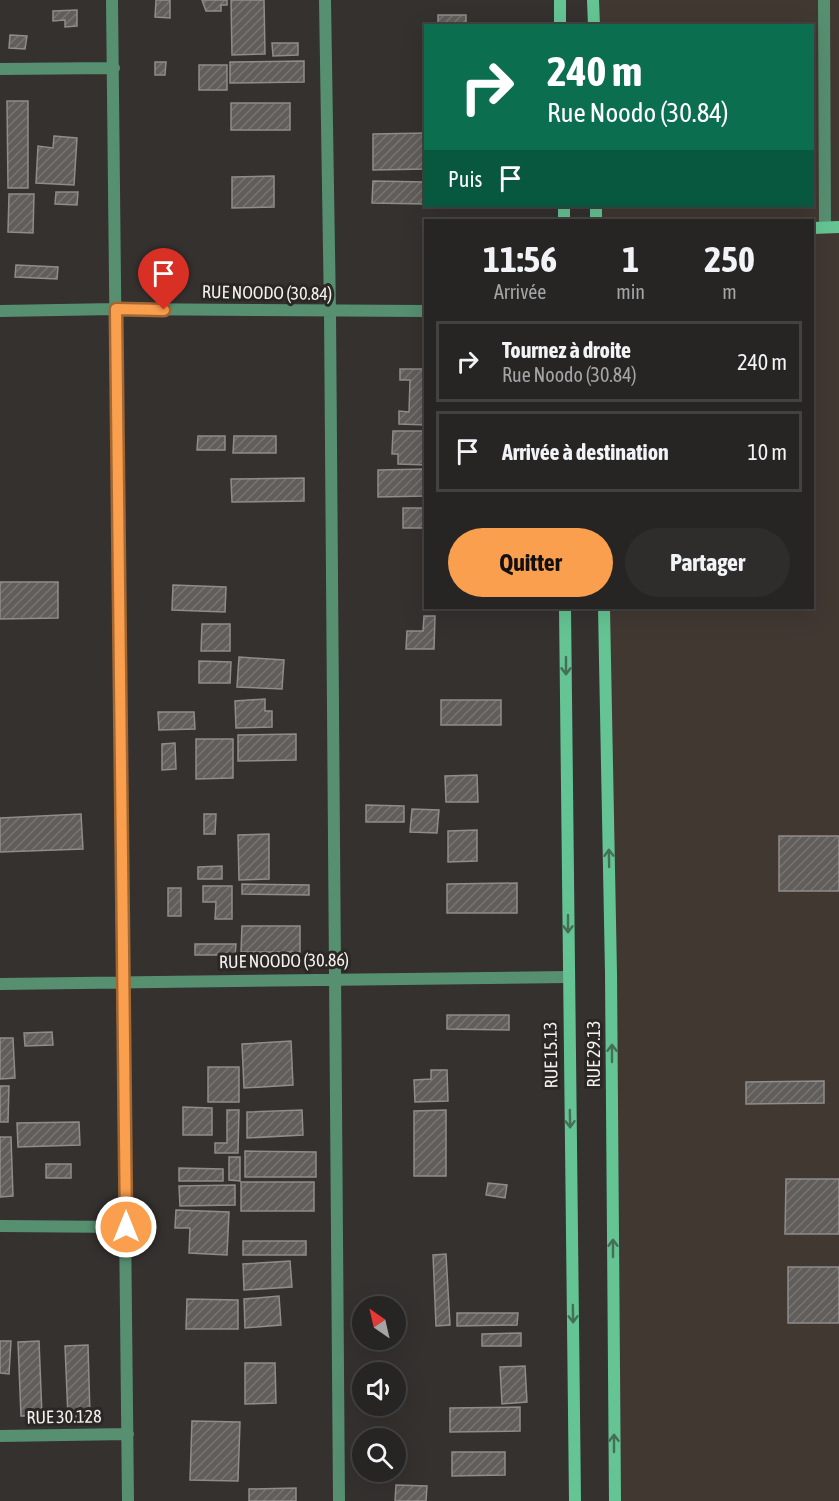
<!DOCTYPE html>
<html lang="fr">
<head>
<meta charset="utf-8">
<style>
  body { margin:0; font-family:"Asap Condensed",sans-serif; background:#2f2d2b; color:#f1f3f6; height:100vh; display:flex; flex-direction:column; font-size:22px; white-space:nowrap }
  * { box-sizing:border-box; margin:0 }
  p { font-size:20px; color:#a4a5a6 }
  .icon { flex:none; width:33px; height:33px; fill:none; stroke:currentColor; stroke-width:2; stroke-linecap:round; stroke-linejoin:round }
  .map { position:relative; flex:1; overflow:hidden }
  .drawer { position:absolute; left:424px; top:219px; width:390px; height:390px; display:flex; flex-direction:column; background:#272523; border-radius:0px; box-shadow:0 6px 24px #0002,0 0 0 2px #434241 }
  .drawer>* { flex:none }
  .guide { position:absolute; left:424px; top:24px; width:390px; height:183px; border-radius:0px; box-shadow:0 6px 24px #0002,0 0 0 2px #434241; background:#0b6e4f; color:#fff; overflow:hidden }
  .needle { width:39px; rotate:326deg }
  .controls { position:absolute; left:352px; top:1296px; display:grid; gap:12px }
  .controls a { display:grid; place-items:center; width:54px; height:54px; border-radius:50%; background:#272523; box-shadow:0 6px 24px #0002,0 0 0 2px #434241; font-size:30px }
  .pin { position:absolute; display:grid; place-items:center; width:51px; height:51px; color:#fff; margin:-62px -26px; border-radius:50% 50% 50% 0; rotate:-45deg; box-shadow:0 0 6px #0007 }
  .pin .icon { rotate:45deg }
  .me { position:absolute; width:66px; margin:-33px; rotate:0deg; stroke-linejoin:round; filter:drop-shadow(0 0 4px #0008) }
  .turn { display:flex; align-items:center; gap:21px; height:126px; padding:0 24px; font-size:27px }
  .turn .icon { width:78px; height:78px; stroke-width:2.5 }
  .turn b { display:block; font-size:42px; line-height:51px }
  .then { display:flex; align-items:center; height:57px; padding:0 24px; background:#0003; gap:12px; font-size:22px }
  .eta { display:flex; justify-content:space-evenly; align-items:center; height:102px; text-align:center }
  .eta b { font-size:36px; font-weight:700; line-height:42px }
  .action { display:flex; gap:12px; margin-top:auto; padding:12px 24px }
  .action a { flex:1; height:69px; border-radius:36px; background:#fa9f4e; color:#111; font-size:24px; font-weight:700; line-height:69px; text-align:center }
  .action a+a { background:#2f2d2b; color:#f1f3f6 }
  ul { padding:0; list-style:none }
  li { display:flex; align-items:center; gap:18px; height:81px; margin:0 12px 9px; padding:0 12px; border:3px solid #434241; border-radius:0px }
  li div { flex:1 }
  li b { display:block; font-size:22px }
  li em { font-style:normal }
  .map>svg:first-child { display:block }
</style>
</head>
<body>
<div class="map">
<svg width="839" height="1501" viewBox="0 0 839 1501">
  <defs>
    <pattern id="building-hatch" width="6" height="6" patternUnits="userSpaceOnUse" patternTransform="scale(1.5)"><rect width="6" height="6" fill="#605d5a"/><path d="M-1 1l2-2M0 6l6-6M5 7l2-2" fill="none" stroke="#777572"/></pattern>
  </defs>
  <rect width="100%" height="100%" fill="#34312f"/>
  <!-- built -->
  <path fill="#413832" d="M594,0h245v1501h-225l-12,-893h211v-388h-216v-14h216v-180l-218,-1z"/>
  <!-- building -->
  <path fill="url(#building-hatch)" stroke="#908c8a" stroke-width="1.5" d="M156,0h14v18l-15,-1z
    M202,0h25v5h-6v6h-15z
    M231,0h33l1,54 -33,1z
    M77,10v16l-12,1v-7l-12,1v-10z
    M438,15h28v11h-28z
    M10,35l17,1 -2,13 -16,-1z
    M272,43h26v12l-25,1z
    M304,61v21l-74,1v-21z
    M155,62h11l-1,13h-10z
    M199,65h28v25h-28z
    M7,101h21v87h-20z
    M231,103h59v27h-59z
    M426,133v36l-53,1v-36z
    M54,136l23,2 -3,47 -38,-2 2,-37 15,2z
    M274,176v31l-42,1v-31z
    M373,181l53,1v22l-54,-1z
    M56,192h22l-1,13 -22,-1z
    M9,194h25l-1,39 -25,-1z
    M16,265l42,2 -1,12 -42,-2z
    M400,369h26v56l-27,-1v-13l10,1 1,-32h-10z
    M393,431h33v34l-28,-1v-10h-6z
    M198,436h27v14h-28z
    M234,436h42v17h-43z
    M426,469v27l-48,1v-27z
    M304,478v23l-72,1 -1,-23z
    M403,508h23v20h-23z
    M0,582h58v36l-58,1z
    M173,585l53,2 -1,25 -53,-2z
    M424,616h11l-1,33h-28l1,-18h16z
    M202,624h28v27h-29z
    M239,657l45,3 -2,29 -45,-2z
    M199,661l32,1 -1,21h-31z
    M265,699v12h7v16l-36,1 -1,-27z
    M441,700h60v25h-60z
    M158,712h36l1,17 -36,1z
    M296,734v26l-58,1v-26z
    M196,739h37v39l-37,1z
    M175,743l1,26 -14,1v-26z
    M477,775l1,27h-32l-1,-26z
    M366,805l38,1v16h-38z
    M412,809l27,1 -2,23 -27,-1z
    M81,814l2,35 -83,3v-34z
    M204,814h12l-1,20h-11z
    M477,830v31l-29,1v-31z
    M269,834v45l-30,1 -1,-45z
    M779,836h60v55h-60z
    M222,866v13h-24v-12z
    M517,883v30h-70v-29z
    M242,884l67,1v10l-67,-1z
    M203,886h29v33h-17l1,-17h-13z
    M168,888h13v28h-13z
    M242,926h58v26h-59z
    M195,944h41l-1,11h-40z
    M447,1015h62v15l-62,-1z
    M52,1032l1,13 -28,1 -1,-13z
    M0,1038h13l2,40 -15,1z
    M291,1041l2,44 -49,3 -2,-44z
    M208,1067h31v35h-31z
    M431,1070h16l1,31 -33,1 -1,-22 17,-1z
    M824,1081v22l-78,1v-22z
    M0,1086h9l-1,36h-8z
    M183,1107l29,1v27h-29z
    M227,1110h12l-1,43h-23v-10h12z
    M302,1110l1,25 -56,3v-26z
    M446,1110v66h-32v-65z
    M79,1122l1,23 -62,2 -1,-24z
    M0,1137h11l2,59 -13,1z
    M245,1151l71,1v25h-71z
    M229,1157h11v24l-11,-1z
    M46,1164h25v14h-25z
    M179,1168l44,1v12h-44z
    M786,1179h53v55h-54z
    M241,1182h73v29h-73z
    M488,1183l19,2 -2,13 -19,-3z
    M235,1185v20l-55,1 -1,-20z
    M176,1210l53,2 -2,43 -38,-2 1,-25h-15z
    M243,1241h63v14h-63z
    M446,1254l4,71 -14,1 -3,-71z
    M290,1261l2,26 -48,3 -1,-26z
    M788,1267h51v56h-51z
    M279,1296l2,29 -36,3 -1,-29z
    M187,1299l51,1v29h-52z
    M457,1313h61l-1,12 -60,1z
    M521,1333v13h-39v-12z
    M0,1341h11l-2,33 -9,-1z
    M39,1341l3,75h-21l-3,-74z
    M88,1345l2,71 -22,1 -3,-71z
    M245,1363h30l1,40 -31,1z
    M525,1366l2,36 -25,2 -2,-37z
    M520,1407v24l-70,1v-24z
    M192,1421l48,1 -2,59 -48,-1z
    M452,1452h53v23l-53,1z
    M396,1485l31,1 -1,15h-31z
    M296,1488v13h-47v-12z"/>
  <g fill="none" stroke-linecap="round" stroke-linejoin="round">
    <!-- street -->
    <path stroke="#578f71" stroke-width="12" d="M112,0l16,1501
      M325,0l5,312 9,1189
      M824,0l1,227
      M0,69l114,-1
      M0,311l116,-2 310,2
      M0,984l568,-7
      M0,1226l126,1
      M0,1436l128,-2"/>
    <!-- secondary -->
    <path stroke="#65c494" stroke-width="12" d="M560,0v26
      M593,0l1,26
      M564,206v14
      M596,206v14
      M813,228l26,-1
      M565,608l10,893
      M604,608l7,365 4,528"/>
  </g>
  <!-- one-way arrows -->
  <defs><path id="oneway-shaft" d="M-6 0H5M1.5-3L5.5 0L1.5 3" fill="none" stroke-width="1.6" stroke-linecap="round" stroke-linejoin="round" transform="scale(1.5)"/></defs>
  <g stroke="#456e57">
    <use href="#oneway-shaft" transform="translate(566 666) rotate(90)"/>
    <use href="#oneway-shaft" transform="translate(609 858) rotate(-91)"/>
    <use href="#oneway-shaft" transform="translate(568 924) rotate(90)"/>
    <use href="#oneway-shaft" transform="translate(612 1053) rotate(-90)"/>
    <use href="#oneway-shaft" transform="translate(570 1119) rotate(89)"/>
    <use href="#oneway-shaft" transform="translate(613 1248) rotate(-90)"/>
    <use href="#oneway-shaft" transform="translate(573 1314) rotate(89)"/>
    <use href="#oneway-shaft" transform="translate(614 1443) rotate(-90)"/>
  </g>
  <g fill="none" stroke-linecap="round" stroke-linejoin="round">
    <!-- route casing -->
    <g stroke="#a26733" stroke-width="15">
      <path id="route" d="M126,1227l-10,-918 48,1"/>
    </g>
    <!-- route -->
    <use href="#route" stroke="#fa9f4e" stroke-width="10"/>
  </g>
  <g text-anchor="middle" stroke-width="6" stroke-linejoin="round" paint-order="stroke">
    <!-- street labels -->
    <g font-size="18" fill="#f3f1ef" stroke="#2a2725">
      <text transform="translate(267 293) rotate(1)" y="6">RUE NOODO (30.84)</text>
      <text transform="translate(284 961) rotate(-1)" y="6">RUE NOODO (30.86)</text>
      <text transform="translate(594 1054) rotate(-90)" y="6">RUE 29.13</text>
      <text transform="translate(551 1055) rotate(-91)" y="6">RUE 15.13</text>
      <text transform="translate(64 1417) rotate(-1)" y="6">RUE 30.128</text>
    </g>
  </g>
</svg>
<div class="controls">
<a><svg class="needle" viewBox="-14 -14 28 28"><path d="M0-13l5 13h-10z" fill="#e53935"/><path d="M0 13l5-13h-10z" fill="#a4a5a6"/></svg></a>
<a><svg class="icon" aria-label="sound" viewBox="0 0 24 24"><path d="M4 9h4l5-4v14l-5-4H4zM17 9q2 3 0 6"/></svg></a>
<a><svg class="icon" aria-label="search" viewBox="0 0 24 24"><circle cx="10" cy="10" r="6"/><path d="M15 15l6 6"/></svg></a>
</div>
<div class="pin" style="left:164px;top:310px;background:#d93025"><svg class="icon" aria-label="arrive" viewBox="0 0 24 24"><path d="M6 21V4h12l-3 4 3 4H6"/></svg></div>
<svg class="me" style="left:126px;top:1227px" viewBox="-20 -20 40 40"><circle r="17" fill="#fa9f4e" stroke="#fff" stroke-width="3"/><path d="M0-11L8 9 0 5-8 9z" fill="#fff"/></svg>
<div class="guide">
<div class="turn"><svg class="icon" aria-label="right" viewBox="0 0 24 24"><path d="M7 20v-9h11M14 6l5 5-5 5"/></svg><div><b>240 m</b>Rue Noodo (30.84)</div></div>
<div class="then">Puis<svg class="icon" aria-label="arrive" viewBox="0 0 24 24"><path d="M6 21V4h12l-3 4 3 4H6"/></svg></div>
</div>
<section class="drawer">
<div class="eta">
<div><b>11:56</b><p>Arrivée</p></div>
<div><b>1</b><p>min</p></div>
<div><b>250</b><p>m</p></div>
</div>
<ul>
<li><svg class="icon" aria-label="right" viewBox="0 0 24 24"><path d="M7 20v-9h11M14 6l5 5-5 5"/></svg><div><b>Tournez à droite</b><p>Rue Noodo (30.84)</p></div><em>240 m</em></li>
<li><svg class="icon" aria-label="arrive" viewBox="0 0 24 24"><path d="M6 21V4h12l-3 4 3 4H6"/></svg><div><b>Arrivée à destination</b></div><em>10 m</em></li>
</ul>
<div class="action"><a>Quitter</a><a>Partager</a></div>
</section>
</div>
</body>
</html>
